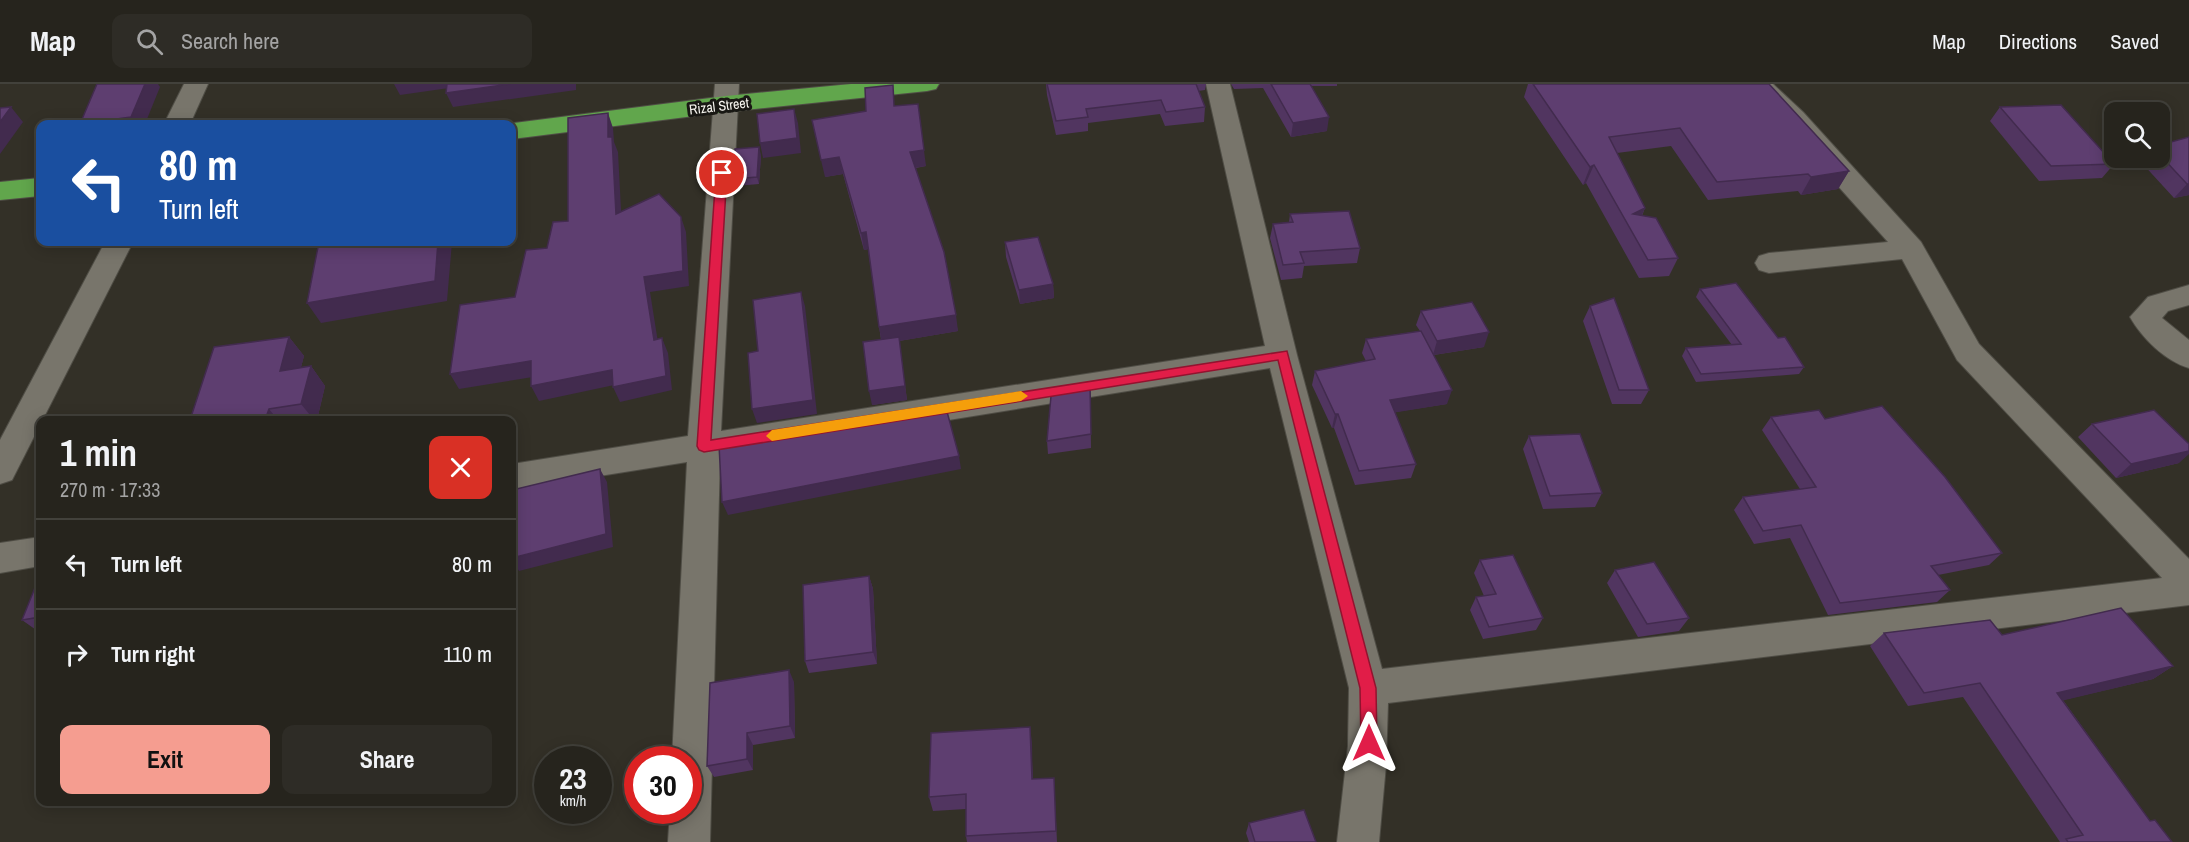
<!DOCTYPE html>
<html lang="en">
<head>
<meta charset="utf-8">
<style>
  body { margin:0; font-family:"Archivo Narrow",sans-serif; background:#2e2c26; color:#f1f3f6; height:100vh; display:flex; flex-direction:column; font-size:22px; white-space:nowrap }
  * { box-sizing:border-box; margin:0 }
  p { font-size:20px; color:#a4a4a4 }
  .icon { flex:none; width:33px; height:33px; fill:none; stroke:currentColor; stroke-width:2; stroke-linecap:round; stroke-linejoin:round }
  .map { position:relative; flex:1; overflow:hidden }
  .details { position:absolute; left:36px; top:332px; width:480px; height:390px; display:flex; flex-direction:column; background:#26241d; border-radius:12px; box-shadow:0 3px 15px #0003,0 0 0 2px #42413b }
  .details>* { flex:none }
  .banner { position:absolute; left:36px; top:36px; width:480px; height:126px; border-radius:12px; box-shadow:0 3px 15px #0003,0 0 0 2px #42413b; background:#1a4fa0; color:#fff; overflow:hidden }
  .tools { position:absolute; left:2104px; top:18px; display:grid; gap:12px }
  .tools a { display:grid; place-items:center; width:66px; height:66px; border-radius:12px; background:#26241d; box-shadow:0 3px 15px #0003,0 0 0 2px #42413b; font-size:30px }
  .speed { position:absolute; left:534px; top:662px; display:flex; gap:12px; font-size:30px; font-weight:700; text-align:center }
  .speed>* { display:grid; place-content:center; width:78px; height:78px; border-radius:50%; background:#26241d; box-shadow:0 3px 15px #0003,0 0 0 2px #42413b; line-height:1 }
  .speed small { font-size:15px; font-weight:400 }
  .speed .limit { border:9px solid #d22; background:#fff; color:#111 }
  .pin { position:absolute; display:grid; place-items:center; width:51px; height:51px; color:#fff; margin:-26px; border:3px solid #fff; border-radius:50%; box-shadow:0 2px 6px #0007 }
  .me { position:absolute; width:66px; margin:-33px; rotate:0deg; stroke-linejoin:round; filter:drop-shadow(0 0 4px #0008) }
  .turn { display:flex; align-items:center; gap:21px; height:126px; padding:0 24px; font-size:27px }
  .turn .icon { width:78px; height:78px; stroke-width:2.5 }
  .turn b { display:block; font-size:42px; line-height:51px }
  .round { display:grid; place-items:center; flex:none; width:63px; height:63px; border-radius:12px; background:#2e2c26 }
  .head { display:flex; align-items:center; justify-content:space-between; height:102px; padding:0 24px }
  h1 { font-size:36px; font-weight:700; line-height:45px }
  .cta { display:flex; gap:12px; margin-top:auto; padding:12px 24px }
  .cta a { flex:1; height:69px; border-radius:12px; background:#f59d90; color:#111; font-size:24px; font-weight:700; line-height:69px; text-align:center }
  .cta a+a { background:#2e2c26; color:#f1f3f6 }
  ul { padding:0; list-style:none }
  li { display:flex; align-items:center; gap:18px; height:90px; padding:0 24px; border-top:2px solid #42413b }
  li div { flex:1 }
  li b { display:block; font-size:22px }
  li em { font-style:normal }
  header { display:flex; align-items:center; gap:36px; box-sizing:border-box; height:84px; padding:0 30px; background:#26241d; border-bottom:2px solid #42413b }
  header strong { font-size:28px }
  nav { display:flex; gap:33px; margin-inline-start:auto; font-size:21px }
  .search { width:420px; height:54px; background:#2e2c26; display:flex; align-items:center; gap:15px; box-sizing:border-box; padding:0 21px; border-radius:12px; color:#a4a4a4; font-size:22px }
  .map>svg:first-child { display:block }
</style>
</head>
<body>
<header>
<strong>Map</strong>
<div class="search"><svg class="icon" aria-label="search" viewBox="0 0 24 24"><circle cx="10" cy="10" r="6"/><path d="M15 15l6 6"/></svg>Search here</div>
<nav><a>Map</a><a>Directions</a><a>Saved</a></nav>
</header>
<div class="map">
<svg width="2189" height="758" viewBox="0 0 2189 758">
  <rect width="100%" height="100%" fill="#333027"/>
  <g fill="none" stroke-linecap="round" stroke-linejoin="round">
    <!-- minor casing -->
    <g stroke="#4f4d45" stroke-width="2">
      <path id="minor" d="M184,0h24l-18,40h-26z
        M715,0h24l-18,347 544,-85 -59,-262h24l67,271 85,314 780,-91 -205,-218 -55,-101 -133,14 -10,-3 -4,-7 4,-7 10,-3 119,-11 -141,-158h26l30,28 118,130 58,102 210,215v46l-801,98 -2,62 -7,77h-42l11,-96 1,-58 -79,-320 -550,89 -10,385h-42l2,-32h18v-51h-16l15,-297 -175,28v-26l176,-28z
        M105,158h28l-121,238 -12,4v-44z
        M2189,201v20l-21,6 -6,7 27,22v28c-24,-7 -47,-30 -59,-51l18,-20z
        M40,453v29l-40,7v-30z"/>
    </g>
    <!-- highway casing -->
    <g stroke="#4f4d45" stroke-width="2">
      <path id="highway" d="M851,0h88l-3,5 -9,2 -201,21 -214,27v-15h-6l220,-28z
        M40,94v18l-40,4v-18z"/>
    </g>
    <!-- minor -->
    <use href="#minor" fill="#78756b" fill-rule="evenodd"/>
    <!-- highway -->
    <use href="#highway" fill="#61a64c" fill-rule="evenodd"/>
  </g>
  <!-- wall -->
  <path fill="#513560" d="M1046,0h160l-1,6 -7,1 7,16 -1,15 -39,4 -5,-12 -72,9v8l-32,4 -9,-40z
    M1231,0h106v2h-26l16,45 -36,6 -28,-49 -29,1z
    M1528,0h241l80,87 -11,18 -37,6 -3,-4 -90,9 -37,-54 -54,7 28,55 -3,8 36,42 -9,18 -30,2 -53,-95 -3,2 -59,-88z
    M896,22l30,60 -10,2 42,163 -59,10 8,59 -35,5 9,-65 -13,-91 -4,1 -21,-76 -18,3z
    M2000,23l114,57 -12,14 -63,3 -49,-60z
    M2189,53v58l-15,3 -33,-36 3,-4h16v-3z
    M761,71l-2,29 -23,2 -2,-7z
    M1290,130l70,34 -3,15 -53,3 -2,12 -21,2 -11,-42 3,-14 16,-2z
    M1005,158l48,42 1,14 -34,6 -14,-47z
    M1700,205l78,49 26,29 -5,7 -103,8 -14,-26 4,-8 46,-3 -36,-48z
    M1590,222l59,84 -8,14h-29l-29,-83z
    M1421,227l63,36 -50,8 13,49 -52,8 21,52 -5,14 -56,7 -21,-57h-2l-20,-43 3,-14 51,-10 -4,-8 4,-14 54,-8 -4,-6z
    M289,253l15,19 -3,11 10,-1 14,20 -8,34h-127z
    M1090,301l1,63 -43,6 -1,-13z
    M1771,333l54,2 177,134 -13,12 -51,10 12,15 -13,12 -109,13 -38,-77 -36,6 -20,-34 9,-13 57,-8 -38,-59z
    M2092,340l87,39 -63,15 -38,-41z
    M1529,352l73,57 -7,14 -52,2 -20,-60z
    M1480,476l63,58 -7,12 -53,9 -13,-29 6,-13 8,-1 -10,-23z
    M1615,486l74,48 -10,13 -41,6 -31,-54z
    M40,491v57h-1l-17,-12z
    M869,492l4,13 4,75 -68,9 -4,-12z
    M1884,549l118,2 171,31 -20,13 -90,21 87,121 22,21h-112l-97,-145 -55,9 -38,-60z
    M794,598l1,56 -42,7v25l-39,7 -7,-11z
    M1030,643l3,52 21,-1 3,64h-90l-1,-6v-27l-33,2 -4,-14z
    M1249,739l67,19h-67l-3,-9z"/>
  <!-- shaded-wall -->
  <path fill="#422b4e" d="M145,0h13l2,3 -15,37h-64z
    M394,0h60l2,3 -56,8z
    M510,0h66v6l-123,17 -7,-14z
    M918,20l8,62 -13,2 -3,-16z
    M11,23l12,15 -23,32v-32z
    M794,25l4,14 3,30 -38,5 -3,-15z
    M608,29l5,15 1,14 4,10 4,77 -6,-15 -8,-77z
    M1329,33l-2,14 -36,6 2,-14z
    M759,63l2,8 -2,29 -2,-7z
    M839,73l4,17 -18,3 -4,-17z
    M1594,81l-8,18 -3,2 7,-18z
    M1849,87l-11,18 -37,6 10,-18z
    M2187,100h2v11l-15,3z
    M1645,124l-8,18 -4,-12z
    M681,133l5,15 3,54 -39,6 10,63 -6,-15 -10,-63z
    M866,148l3,17 -5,1 -3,-17z
    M206,158h20l-18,3z
    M251,158h33l-30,4z
    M438,158h14l-5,59 -126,22 -14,-20z
    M1053,200l1,14 -34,6 -1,-14z
    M801,208l4,14 12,108 -60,9 -5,-14z
    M956,231l2,16 -59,10 8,59 -35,5 -3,-14 13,-48 -3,-16z
    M1489,248l-5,15 -51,8 4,-14z
    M289,253l15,19 -9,34 -15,-19z
    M662,254l6,15 4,37 -52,12 -7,-15z
    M531,277l8,15 -80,13 -9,-15z
    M311,282l14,20 -8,34h-3l-13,-16z
    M612,286l7,14 -80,17 -8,-15z
    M1452,306l-5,14 -61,10 4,-14z
    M269,325l9,11h-13z
    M1335,330h3l-4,14h-2z
    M2189,367v3l-10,9 -63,15 15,-14z
    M959,372l2,13 -233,46 -6,-13z
    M600,385l7,13 6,65 -94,24 -7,-11v-2z
    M869,492l4,13 4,75 -4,-12z
    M2173,582l-20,13 -113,27 17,-13z
    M789,586l5,12 1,56 -5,-12z
    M1030,643l2,16 1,51 -1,-15z
    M747,649l6,12v25l-6,-11z"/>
  <!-- building -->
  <path fill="#5e3e70" stroke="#422b4e" stroke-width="1.5" d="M97,0h48l-14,33 -51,7z
    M447,0h63l-64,9z
    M1047,0h149l9,23 -39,5 -5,-12 -75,9 2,8 -32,4z
    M1271,0h39l19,33 -36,6z
    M1533,0h236l80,87 -38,6 -3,-3 -91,8 -37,-54 -71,9 36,71 -12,6 23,4 22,40 -30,2 -54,-95 -4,2z
    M893,1l1,21 24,-2 6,46 -14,2 34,100 12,63 -77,12 -13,-95 -5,1 -22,-76 -18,3 -9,-40 54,-9 -1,-23z
    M2061,21l53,59 -63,2 -51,-59z
    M11,23l-11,15v-14z
    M794,25l3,29 -37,5 -3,-29z
    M608,29v24h4l4,77 43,-20 22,23 2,54 -39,6 10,63 8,-2 4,38 -53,11 -1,-17 -81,16v-25l-81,13 10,-69 55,-8 11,-47 21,-2 6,-26 15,-1v-103z
    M2189,53v47h-2l-27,-29v-10z
    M759,63l-2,30 -23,2 1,-30z
    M1349,127l11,37 -60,4 4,11 -21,2 -10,-41 20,-2 -3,-8z
    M1038,153l15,47 -34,6 -14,-48z
    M319,158h119l-3,39 -128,22z
    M1736,199l42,55 7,-1 19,30 -103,7 -15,-26 55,-4 -41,-55z
    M801,208l12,108 -61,9 -4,-56 10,-2 -5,-51z
    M1614,214l35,92h-30l-29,-84z
    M1472,218l17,30 -52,9 -16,-30z
    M1421,247l31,59 -62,10 26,64 -57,7 -21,-57h-3l-20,-43 60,-12 -9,-20z
    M289,253l-9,34 31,-5 -10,38 -32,5 -4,11h-75l24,-73z
    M899,253l6,49 -36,5 -6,-49z
    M1090,301l1,49 -44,7 4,-45z
    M1882,322l63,71 57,76 -71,13 19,24 -110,13 -39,-78 -38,6 -20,-34 73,-10 -45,-70 48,-7 6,9z
    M946,324l13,48 -237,46 -3,-57z
    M2154,326l35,34v7l-58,13 -39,-40z
    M1580,350l22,59 -52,3 -21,-60z
    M600,385l6,65 -94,24v-68z
    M1513,471l30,63 -54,9 -13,-30 20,-3 -16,-34z
    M1654,478l35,56 -42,6 -32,-54z
    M40,491v42l-18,3z
    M869,492l4,76 -68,9 -2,-76z
    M2121,524l52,58 -116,27 93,128 5,-1 17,22h-104l-2,-3 17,-4 -103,-152 -56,10 -40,-60 106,-13 12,15z
    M789,586l1,56 -43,7v26l-40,7 3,-83z
    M1030,643l2,52 22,-1 2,53 -90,5v-42l-37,3 2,-64z
    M1304,726l12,32h-61l-6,-19z"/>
  <!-- route -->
  <path fill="#e11d48" stroke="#92132f" stroke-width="1.5" d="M722,85l5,4 -16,267 576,-89 89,337 1,55 -2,5 -6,2 -5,-2 -3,-5 -1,-55 -82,-328 -574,92 -5,-2 -2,-4 19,-273z"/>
  <!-- slow -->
  <path fill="#f59e0b" d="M1021,307l7,5 -7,5 -249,40 -6,-5 6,-6z"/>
  <g text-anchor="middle" stroke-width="6" stroke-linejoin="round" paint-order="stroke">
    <!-- far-street labels -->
    <g font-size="14" fill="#f6f4ee" stroke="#191814">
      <text transform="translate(719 22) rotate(-7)" y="5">Rizal Street</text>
    </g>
  </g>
</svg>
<div class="tools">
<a><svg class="icon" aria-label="search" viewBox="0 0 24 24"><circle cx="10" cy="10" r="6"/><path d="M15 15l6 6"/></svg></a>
</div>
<div class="speed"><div>23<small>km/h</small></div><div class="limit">30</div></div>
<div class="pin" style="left:722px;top:89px;background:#d93025"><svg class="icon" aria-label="arrive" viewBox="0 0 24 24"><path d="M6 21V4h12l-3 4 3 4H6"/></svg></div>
<svg class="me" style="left:1369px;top:659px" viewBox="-20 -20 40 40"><path d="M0-17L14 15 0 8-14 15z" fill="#e11d48" stroke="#fff" stroke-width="4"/></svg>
<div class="banner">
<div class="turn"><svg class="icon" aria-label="left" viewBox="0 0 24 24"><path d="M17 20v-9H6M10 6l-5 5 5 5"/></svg><div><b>80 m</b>Turn left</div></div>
</div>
<section class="details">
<div class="head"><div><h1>1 min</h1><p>270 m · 17:33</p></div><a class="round" style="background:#d93025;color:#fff"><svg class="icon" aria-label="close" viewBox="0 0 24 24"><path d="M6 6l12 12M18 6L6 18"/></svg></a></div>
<ul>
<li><svg class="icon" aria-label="left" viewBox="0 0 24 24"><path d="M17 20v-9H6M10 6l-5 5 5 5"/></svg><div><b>Turn left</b></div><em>80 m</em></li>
<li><svg class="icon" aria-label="right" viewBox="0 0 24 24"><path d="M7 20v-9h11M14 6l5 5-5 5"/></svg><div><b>Turn right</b></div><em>110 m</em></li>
</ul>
<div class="cta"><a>Exit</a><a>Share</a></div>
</section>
</div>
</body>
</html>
